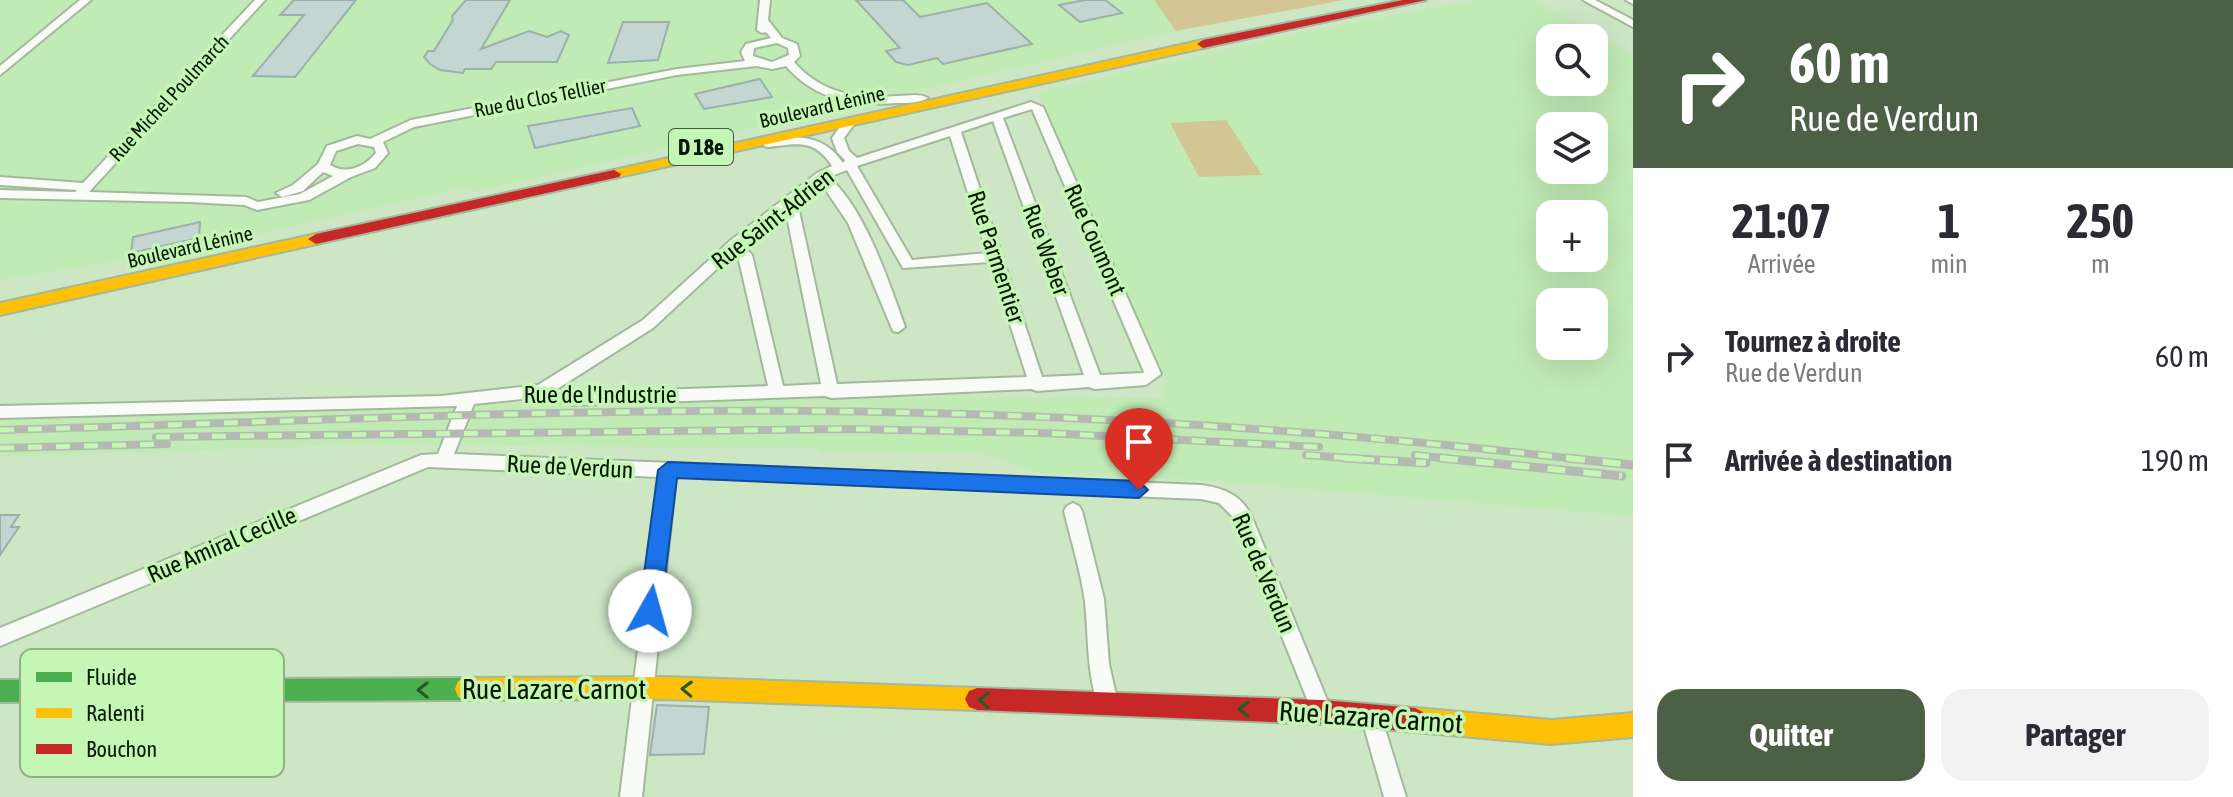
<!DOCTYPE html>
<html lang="fr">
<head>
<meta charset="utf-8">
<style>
  body { margin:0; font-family:"Asap Condensed",sans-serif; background:#f2f2f3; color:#2b2b33; height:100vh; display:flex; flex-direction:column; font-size:30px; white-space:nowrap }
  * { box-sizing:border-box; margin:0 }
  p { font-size:26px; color:#7c7c81 }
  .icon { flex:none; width:44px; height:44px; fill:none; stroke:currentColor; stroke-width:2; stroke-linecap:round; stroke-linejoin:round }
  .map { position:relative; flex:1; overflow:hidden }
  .sheet { display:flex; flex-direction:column; background:#fff; width:600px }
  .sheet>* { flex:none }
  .top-card { background:#4c6046; color:#fff; overflow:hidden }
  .buttons { position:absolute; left:1536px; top:24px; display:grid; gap:16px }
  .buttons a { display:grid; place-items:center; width:72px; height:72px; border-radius:16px; background:#fff; box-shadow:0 8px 32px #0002; font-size:40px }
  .pin { position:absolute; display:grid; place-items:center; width:68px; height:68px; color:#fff; margin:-82px -34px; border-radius:50% 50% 50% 0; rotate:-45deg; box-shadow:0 0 8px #0007 }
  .pin .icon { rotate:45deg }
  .me { position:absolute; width:88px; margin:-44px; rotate:7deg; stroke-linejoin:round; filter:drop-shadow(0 0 6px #0008) }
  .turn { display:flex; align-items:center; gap:28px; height:168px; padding:0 24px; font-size:36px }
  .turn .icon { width:104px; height:104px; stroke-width:2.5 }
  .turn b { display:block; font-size:56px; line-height:68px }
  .eta { display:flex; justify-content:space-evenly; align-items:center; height:136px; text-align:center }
  .eta b { font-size:48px; font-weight:700; line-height:56px }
  .button { display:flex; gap:16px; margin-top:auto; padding:16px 24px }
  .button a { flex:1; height:92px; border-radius:24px; background:#4c6046; color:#fff; font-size:32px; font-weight:700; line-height:92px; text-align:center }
  .button a+a { background:#f2f2f3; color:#2b2b33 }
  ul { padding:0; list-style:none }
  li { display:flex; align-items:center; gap:24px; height:104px; padding:0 24px }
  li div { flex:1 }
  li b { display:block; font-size:30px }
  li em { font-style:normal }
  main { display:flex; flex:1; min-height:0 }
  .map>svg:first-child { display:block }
</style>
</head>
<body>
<main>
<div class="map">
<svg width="1633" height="797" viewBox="0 0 1633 797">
  <rect width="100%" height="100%" fill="#cde7c5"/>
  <!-- built -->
  <path fill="#c1ebb5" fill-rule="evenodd" d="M0,0h1154l22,31 -702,161 -2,-6 -286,64 -186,30z
    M1477,0h57l99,55v461l-445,-37 -146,-6 -57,-19 -166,-2 -1,-4 -469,-3 -349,12v-40l831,-20 335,1 -5,-12 7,-3 -131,-291 256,-58zM1550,38h44v44h-44zM1550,126h44v44h-44zM1550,214h44v44h-44zM1550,302h44v44h-44z"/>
  <!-- green -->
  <path fill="#d2c794" d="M1154,0h190l-168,31z
    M1226,120l36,55 -63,2 -29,-54z"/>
  <!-- building -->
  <path fill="#c4d6d1" stroke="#9dafac" stroke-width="2" d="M294,0h62l-61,77 -42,-1 51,-61h-24z
    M466,0h44l-29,49 48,-18 18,6 14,-6 8,4 -12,27h-61l-5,7h-26l-2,4 -23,-3 -10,-6 -6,-7 4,-6h6l19,-31 -1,-4z
    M856,0h47l17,17 67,-14 45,41 -89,20 -6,-6 -29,7 -12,-3 -10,-11 14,-3z
    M1085,0h20l17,13 -42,9 -21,-17z
    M623,22h46l-11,38 -50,3z
    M760,79l12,18 -68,12 -9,-15z
    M632,108l8,18 -105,22 -7,-22z
    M200,222l-1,16 -68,15 2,-16z
    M0,515h19l-8,12h8l-19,28z
    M657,705l52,2 -5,47 -54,1z"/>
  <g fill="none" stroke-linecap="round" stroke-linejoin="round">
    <!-- street casing -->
    <g stroke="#a3b89d" stroke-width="4">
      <path id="street" d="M80,0h11l-91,75v-9z
        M255,0h10l-176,192 157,5 12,5 42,-8 33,-18 -10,-4 -20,19 -21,6 -6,-4 17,-8 25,-21 9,-18 30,-10 13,3 41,-19 266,-51 68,-8 -4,-9 5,-8 25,-6 -5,-6 -4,1 -5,-3 3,-30h10l-2,20 14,18 15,6 3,12 -6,6c28,32 63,37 103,34 11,0 22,-3 31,2 -9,5 -21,5 -31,5 -43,3 -82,-3 -111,-37l-14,3 -15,-3 -80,9 -263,52 -31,15 5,11 -13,15 -24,9 -42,23 -52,10 -13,-5 -54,-3 -190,-4v-8l75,2 2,-2 -77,-5v-8l83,6zM777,43l11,5 1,7 -17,7 -19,-6 1,-8zM358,144l16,3 2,6c-12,14 -29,22 -46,12l6,-14z
        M1583,0h12l38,20v7z
        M1626,0h7v4z
        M1031,102l12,5 118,267 -15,11 -51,4 -6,-2 -52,4 -6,-2 -200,9 -6,-2 -253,9 -31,-8 -67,7 -20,50 747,31c22,3 39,9 50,30l81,197 -3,7 -7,3 -7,-3 -80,-200 -16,-16 -18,-4 -525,-22 -34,320h-22l39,-320 -231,-10 -428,179v-18l421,-173 17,-1 19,-48 -457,12v-12l441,-10 97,-11 105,-65 87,-79 87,-68 15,-7c-18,-28 -35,-22 -64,-19l-4,-1v-6c31,-5 60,-6 79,23l2,-3 -8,-8 -5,-14 13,-18h8l2,3 -11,15 5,13 8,7zM1032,109l112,263 -1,1 -43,2 -97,-257zM993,121l91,254 -42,2 -81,-245zM950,136l37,117 -75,7 -55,-94zM847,170l56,98 87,-6 37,115 -190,7 -38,-173 -5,-6 27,-22 27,40 45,108 5,1 7,-5c-17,-47 -39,-116 -76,-150zM785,212h1l35,172 -38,2 -31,-131 -9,-10zM735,252l3,4 30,130 -196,7 -15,-4 96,-61z
        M1073,503l6,3 3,5 22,88 5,65 9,40 -3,7 -7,3 -7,-3c-15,-34 -12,-73 -16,-109 -4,-31 -14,-61 -21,-91l3,-5z
        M1371,706l7,3 3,7 25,81h-22l-23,-81 3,-7z"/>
    </g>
    <!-- fast casing -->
    <g stroke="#a3b89d" stroke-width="4">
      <path id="fast" d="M466,678l8,3 3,8 -3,8 -8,3 -466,2v-22z"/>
    </g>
    <!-- slow casing -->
    <g stroke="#a3b89d" stroke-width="4">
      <path id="slow" d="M1203,40l6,4 -2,3 -593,131 -7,-4 7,-4z
        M316,234l8,5 -3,4 -321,72v-12z
        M665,677l312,11 8,3 4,8 -4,8 -8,3 -312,-11 -199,1 -8,-3 -3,-8 3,-8 8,-3z
        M1415,708l136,12 82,-7v24l-82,7 -136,-12 -8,-4 -4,-8 4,-8z"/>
    </g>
    <!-- jam casing -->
    <g stroke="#a3b89d" stroke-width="4">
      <path id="jam" d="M1403,0h23l-223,48 -6,-4 6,-4z
        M614,170l7,4 -2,3 -303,67 -8,-5 8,-5z
        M977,688l345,12 93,8 8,4 4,8 -4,8 -8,4 -93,-8 -345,-14 -8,-3 -4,-8 4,-8z"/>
    </g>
    <!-- street -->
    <use href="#street" fill="#f8fbf6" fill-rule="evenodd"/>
    <!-- fast -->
    <use href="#fast" fill="#4caf50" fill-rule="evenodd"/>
    <!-- slow -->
    <use href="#slow" fill="#ffc107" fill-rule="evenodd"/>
    <!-- jam -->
    <use href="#jam" fill="#c62828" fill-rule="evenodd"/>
    <!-- rail-far1 casing -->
    <g stroke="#b4bab1" stroke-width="8">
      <path id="rail-far1" d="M0,430c268,-7 537,-21 805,-19 261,2 521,19 780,49
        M156,437l696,-8 192,4 275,14
        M0,448l167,-4
        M1306,455l68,5
        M1415,455l45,5"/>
    </g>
    <!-- rail casing -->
    <g stroke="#b4bab1" stroke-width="9">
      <path id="rail" d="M1344,458l82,5
        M1440,458l182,18
        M1567,458l66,7"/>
    </g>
    <!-- rail-far1 -->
    <use href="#rail-far1" stroke="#c5f6b6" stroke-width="5" stroke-dasharray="14" stroke-linecap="butt"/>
    <!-- rail -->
    <use href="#rail" stroke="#c5f6b6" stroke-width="6" stroke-dasharray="18" stroke-linecap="butt"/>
  </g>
  <!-- one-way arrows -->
  <defs><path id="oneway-chevron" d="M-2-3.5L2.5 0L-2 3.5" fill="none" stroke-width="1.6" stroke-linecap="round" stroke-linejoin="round" transform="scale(2)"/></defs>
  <g stroke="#265b25">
    <use href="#oneway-chevron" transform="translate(687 689) rotate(-178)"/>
    <use href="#oneway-chevron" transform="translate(423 690) rotate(180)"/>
    <use href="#oneway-chevron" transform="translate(984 700) rotate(-178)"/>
    <use href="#oneway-chevron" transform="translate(1244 709) rotate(-178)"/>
  </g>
  <!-- route -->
  <path fill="#1a73e8" stroke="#114b97" stroke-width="2" d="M668,462l471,19 9,9 -9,8 -462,-20 -16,133 -3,7 -8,3 -8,-3 -3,-7 19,-141z"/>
  <g text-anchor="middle" stroke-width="7" stroke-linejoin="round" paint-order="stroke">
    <!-- far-street labels -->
    <g font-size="20" fill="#061702" stroke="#c5f6b6">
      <text transform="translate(169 98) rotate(-47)" y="7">Rue Michel Poulmarch</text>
      <text transform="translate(540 98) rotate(-11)" y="7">Rue du Clos Tellier</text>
      <text transform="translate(822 107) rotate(-13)" y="7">Boulevard Lénine</text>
      <text transform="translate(190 247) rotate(-13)" y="7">Boulevard Lénine</text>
    </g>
    <!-- shield labels -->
    <rect fill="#c5f6b6" stroke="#3f5a38" stroke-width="2" x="669" y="129" width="64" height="36" rx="6"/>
    <g font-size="22" font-weight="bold" fill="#061702">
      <text x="701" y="155">D 18e</text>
    </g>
    <!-- street labels -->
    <g font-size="24" fill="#061702" stroke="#c5f6b6">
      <text transform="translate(773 219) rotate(-38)" y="8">Rue Saint-Adrien</text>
      <text transform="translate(1095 240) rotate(66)" y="8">Rue Coumont</text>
      <text transform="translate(1046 250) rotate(70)" y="8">Rue Weber</text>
      <text transform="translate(996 257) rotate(72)" y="8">Rue Parmentier</text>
      <text x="600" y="403">Rue de l'Industrie</text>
      <text transform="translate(570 467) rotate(3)" y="8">Rue de Verdun</text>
      <text transform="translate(222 545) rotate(-23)" y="8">Rue Amiral Cecille</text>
      <text transform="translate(1264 573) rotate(67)" y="8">Rue de Verdun</text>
    </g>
    <!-- near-street labels -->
    <g font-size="28" fill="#061702" stroke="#c5f6b6">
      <text x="554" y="699">Rue Lazare Carnot</text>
      <text transform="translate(1371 717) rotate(4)" y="10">Rue Lazare Carnot</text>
    </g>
  </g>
  <!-- legend -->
  <rect x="20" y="649" width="264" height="128" rx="12" fill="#c5f6b6" stroke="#8cb380" stroke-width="2"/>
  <rect x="36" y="672" width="36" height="10" fill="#4caf50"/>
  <rect x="36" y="708" width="36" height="10" fill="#ffc107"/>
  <rect x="36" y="744" width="36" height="10" fill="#c62828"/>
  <g font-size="22" fill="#061702">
    <text x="86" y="685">Fluide</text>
    <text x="86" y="721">Ralenti</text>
    <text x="86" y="757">Bouchon</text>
  </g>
</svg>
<div class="buttons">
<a><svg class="icon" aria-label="search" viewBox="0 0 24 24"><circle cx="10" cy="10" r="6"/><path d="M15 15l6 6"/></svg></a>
<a><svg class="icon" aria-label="layers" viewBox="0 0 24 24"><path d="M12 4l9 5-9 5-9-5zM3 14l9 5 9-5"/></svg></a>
<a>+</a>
<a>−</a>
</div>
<div class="pin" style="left:1139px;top:490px;background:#d93025"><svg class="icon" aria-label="arrive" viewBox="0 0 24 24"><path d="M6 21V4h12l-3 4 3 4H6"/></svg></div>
<svg class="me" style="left:650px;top:611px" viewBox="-20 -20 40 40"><circle r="19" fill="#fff"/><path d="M0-13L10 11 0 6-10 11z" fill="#1a73e8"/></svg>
</div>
<section class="sheet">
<div class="top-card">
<div class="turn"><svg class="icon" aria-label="right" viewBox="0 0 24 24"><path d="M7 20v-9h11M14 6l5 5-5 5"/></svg><div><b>60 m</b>Rue de Verdun</div></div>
</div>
<div class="eta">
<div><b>21:07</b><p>Arrivée</p></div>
<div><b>1</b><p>min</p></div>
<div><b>250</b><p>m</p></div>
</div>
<ul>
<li><svg class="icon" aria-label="right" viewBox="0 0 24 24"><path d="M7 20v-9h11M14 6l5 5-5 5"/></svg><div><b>Tournez à droite</b><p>Rue de Verdun</p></div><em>60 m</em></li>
<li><svg class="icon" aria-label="arrive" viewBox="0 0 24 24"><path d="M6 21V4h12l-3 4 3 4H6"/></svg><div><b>Arrivée à destination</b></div><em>190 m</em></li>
</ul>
<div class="button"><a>Quitter</a><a>Partager</a></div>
</section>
</main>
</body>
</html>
